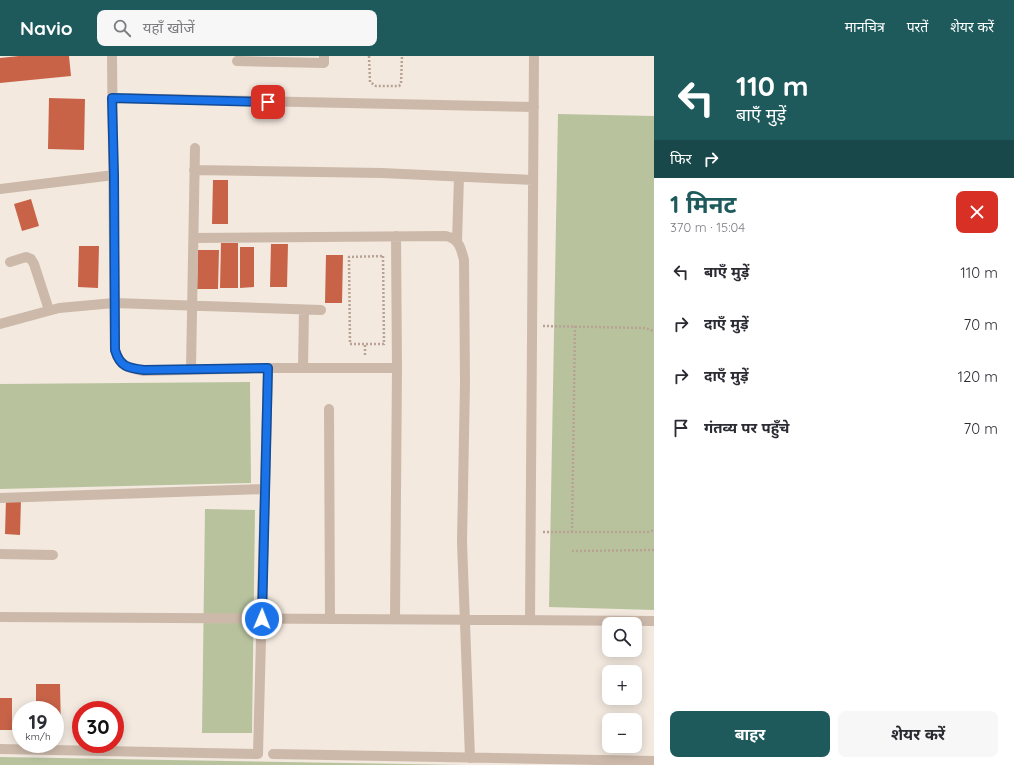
<!DOCTYPE html>
<html lang="hi">
<head>
<meta charset="utf-8">
<style>
  body { margin:0; font-family:Quicksand,"Noto Sans Devanagari",sans-serif; background:#f7f7f7; color:#2b2b33; height:100vh; display:flex; flex-direction:column; font-size:15px; white-space:nowrap }
  * { box-sizing:border-box; margin:0 }
  p { font-size:13px; color:#7c7c81 }
  .icon { flex:none; width:22px; height:22px; fill:none; stroke:currentColor; stroke-width:2; stroke-linecap:round; stroke-linejoin:round }
  .map { position:relative; flex:1; overflow:hidden }
  .panel { display:flex; flex-direction:column; background:#fff; width:360px }
  .panel>* { flex:none }
  .hud { background:#1e5a5c; color:#fff; overflow:hidden }
  .fabs { position:absolute; left:602px; top:561px; display:grid; gap:8px }
  .fabs a { display:grid; place-items:center; width:40px; height:40px; border-radius:8px; background:#fff; box-shadow:0 2px 10px #0003; font-size:20px }
  .speed { position:absolute; left:12px; top:645px; display:flex; gap:8px; font-size:20px; font-weight:700; text-align:center }
  .speed>* { display:grid; place-content:center; width:52px; height:52px; border-radius:50%; background:#fff; box-shadow:0 2px 10px #0003; line-height:1 }
  .speed small { font-size:10px; font-weight:400 }
  .speed .limit { border:6px solid #d22; background:#fff; color:#111 }
  .pin { position:absolute; display:grid; place-items:center; width:34px; height:34px; color:#fff; margin:-17px; border-radius:8px; box-shadow:0 2px 6px #0006 }
  .me { position:absolute; width:44px; margin:-22px; rotate:1deg; stroke-linejoin:round; filter:drop-shadow(0 0 3px #0008) }
  .turn { display:flex; align-items:center; gap:14px; height:84px; padding:0 16px; font-size:18px }
  .turn .icon { width:52px; height:52px; stroke-width:2.5 }
  .turn b { display:block; font-size:28px; line-height:34px }
  .then { display:flex; align-items:center; height:38px; padding:0 16px; background:#0003; gap:8px; font-size:15px }
  .round { display:grid; place-items:center; flex:none; width:42px; height:42px; border-radius:8px; background:#f7f7f7 }
  .summary { display:flex; align-items:center; justify-content:space-between; height:68px; padding:0 16px }
  h1 { font-size:24px; font-weight:700; line-height:30px; color:#1e5a5c }
  .action { display:flex; gap:8px; margin-top:auto; padding:8px 16px }
  .action a { flex:1; height:46px; border-radius:8px; background:#1e5a5c; color:#fff; font-size:16px; font-weight:700; line-height:46px; text-align:center }
  .action a+a { background:#f7f7f7; color:#2b2b33 }
  ul { padding:0; list-style:none }
  li { display:flex; align-items:center; gap:12px; height:52px; padding:0 16px }
  li div { flex:1 }
  li b { display:block; font-size:15px }
  li em { font-style:normal }
  header { display:flex; align-items:center; gap:24px; box-sizing:border-box; height:56px; padding:0 20px; background:#1e5a5c; color:#fff }
  header strong { font-size:19px }
  nav { display:flex; gap:22px; margin-inline-start:auto; font-size:14px }
  .search { width:280px; height:36px; background:#f7f7f7; display:flex; align-items:center; gap:10px; box-sizing:border-box; padding:0 14px; border-radius:8px; color:#7c7c81; font-size:15px }
  main { display:flex; flex:1; min-height:0 }
  .map>svg:first-child { display:block }
</style>
</head>
<body>
<header>
<strong>Navio</strong>
<div class="search"><svg class="icon" aria-label="search" viewBox="0 0 24 24"><circle cx="10" cy="10" r="6"/><path d="M15 15l6 6"/></svg>यहाँ खोजें</div>
<nav><a>मानचित्र</a><a>परतें</a><a>शेयर करें</a></nav>
</header>
<main>
<div class="map">
<svg width="654" height="709" viewBox="0 0 654 709">
  <rect width="100%" height="100%" fill="#f3e9df"/>
  <!-- green -->
  <path fill="#b8c39e" d="M558,58l96,2v494l-105,-3z
    M250,326l1,101 -251,6v-105z
    M205,453l50,1 -3,223h-50z
    M0,701l463,8h-463z"/>
  <!-- building -->
  <path fill="#c86348" d="M19,0h50l2,20 -71,7v-25z
    M49,42l36,1 -1,51 -36,-1z
    M213,124h15v44h-16z
    M31,143l8,27 -17,5 -8,-27z
    M221,187h17v45h-18z
    M271,188h17l-1,43h-17z
    M79,190h20l-1,42 -20,-1z
    M240,191h14v40l-14,1z
    M198,194h21l-1,39h-21z
    M326,199h17l-1,48h-17z
    M6,443h15l-1,36 -15,-1z
    M36,628h24l1,47h-6v-21h-19z
    M0,642h12v32h-12z"/>
  <g fill="none" stroke-linecap="round" stroke-linejoin="round">
    <!-- path -->
    <path stroke="#b8a294" stroke-width="2.5" stroke-dasharray="2 2" stroke-linecap="butt" d="M369,0l1,26 6,4h23l2,-2 1,-28
      M383,200l1,88h-34l-1,-87z
      M543,270l102,2 9,3
      M365,289v10
      M543,476h105l6,-2
      M572,476l3,-206
      M572,495l82,-1"/>
    <!-- minor -->
    <path stroke="#ccb9aa" stroke-width="10" d="M112,0l3,294c5,17 13,18 29,21l124,-3h129
      M237,5l87,2v-7
      M112,42l422,9
      M194,114l188,3 151,7
      M0,133l114,-14
      M194,182l252,-2c13,3 15,12 18,24l1,123 -3,159 8,216
      M457,185l2,-64
      M10,206l16,-5 5,2 3,5 15,46
      M0,268l59,-16 55,-5 207,7
      M303,312l1,-58
      M191,313l4,-221
      M329,353l1,210
      M0,442l265,-9
      M0,498l53,1
      M0,561l654,4
      M395,563l2,-251 -1,-132
      M530,564l4,-564
      M0,693l258,5 10,-386
      M273,698l381,7"/>
  </g>
  <g fill="none" stroke-linecap="round" stroke-linejoin="round">
    <!-- route casing -->
    <g stroke="#114b97" stroke-width="10">
      <path id="route" d="M262,563l6,-251 -124,2c-16,-2 -24,-3 -29,-20l-1,-175 -2,-77 156,4"/>
    </g>
    <!-- route -->
    <use href="#route" stroke="#1a73e8" stroke-width="7"/>
  </g>
</svg>
<div class="fabs">
<a><svg class="icon" aria-label="search" viewBox="0 0 24 24"><circle cx="10" cy="10" r="6"/><path d="M15 15l6 6"/></svg></a>
<a>+</a>
<a>−</a>
</div>
<div class="speed"><div>19<small>km/h</small></div><div class="limit">30</div></div>
<div class="pin" style="left:268px;top:46px;background:#d93025"><svg class="icon" aria-label="arrive" viewBox="0 0 24 24"><path d="M6 21V4h12l-3 4 3 4H6"/></svg></div>
<svg class="me" style="left:262px;top:563px" viewBox="-20 -20 40 40"><circle r="17" fill="#1a73e8" stroke="#fff" stroke-width="3"/><path d="M0-11L8 9 0 5-8 9z" fill="#fff"/></svg>
</div>
<section class="panel">
<div class="hud">
<div class="turn"><svg class="icon" aria-label="left" viewBox="0 0 24 24"><path d="M17 20v-9H6M10 6l-5 5 5 5"/></svg><div><b>110 m</b>बाएँ मुड़ें</div></div>
<div class="then">फिर<svg class="icon" aria-label="right" viewBox="0 0 24 24"><path d="M7 20v-9h11M14 6l5 5-5 5"/></svg></div>
</div>
<div class="summary"><div><h1>1 मिनट</h1><p>370 m · 15:04</p></div><a class="round" style="background:#d93025;color:#fff"><svg class="icon" aria-label="close" viewBox="0 0 24 24"><path d="M6 6l12 12M18 6L6 18"/></svg></a></div>
<ul>
<li><svg class="icon" aria-label="left" viewBox="0 0 24 24"><path d="M17 20v-9H6M10 6l-5 5 5 5"/></svg><div><b>बाएँ मुड़ें</b></div><em>110 m</em></li>
<li><svg class="icon" aria-label="right" viewBox="0 0 24 24"><path d="M7 20v-9h11M14 6l5 5-5 5"/></svg><div><b>दाएँ मुड़ें</b></div><em>70 m</em></li>
<li><svg class="icon" aria-label="right" viewBox="0 0 24 24"><path d="M7 20v-9h11M14 6l5 5-5 5"/></svg><div><b>दाएँ मुड़ें</b></div><em>120 m</em></li>
<li><svg class="icon" aria-label="arrive" viewBox="0 0 24 24"><path d="M6 21V4h12l-3 4 3 4H6"/></svg><div><b>गंतव्य पर पहुँचे</b></div><em>70 m</em></li>
</ul>
<div class="action"><a>बाहर</a><a>शेयर करें</a></div>
</section>
</main>
</body>
</html>
